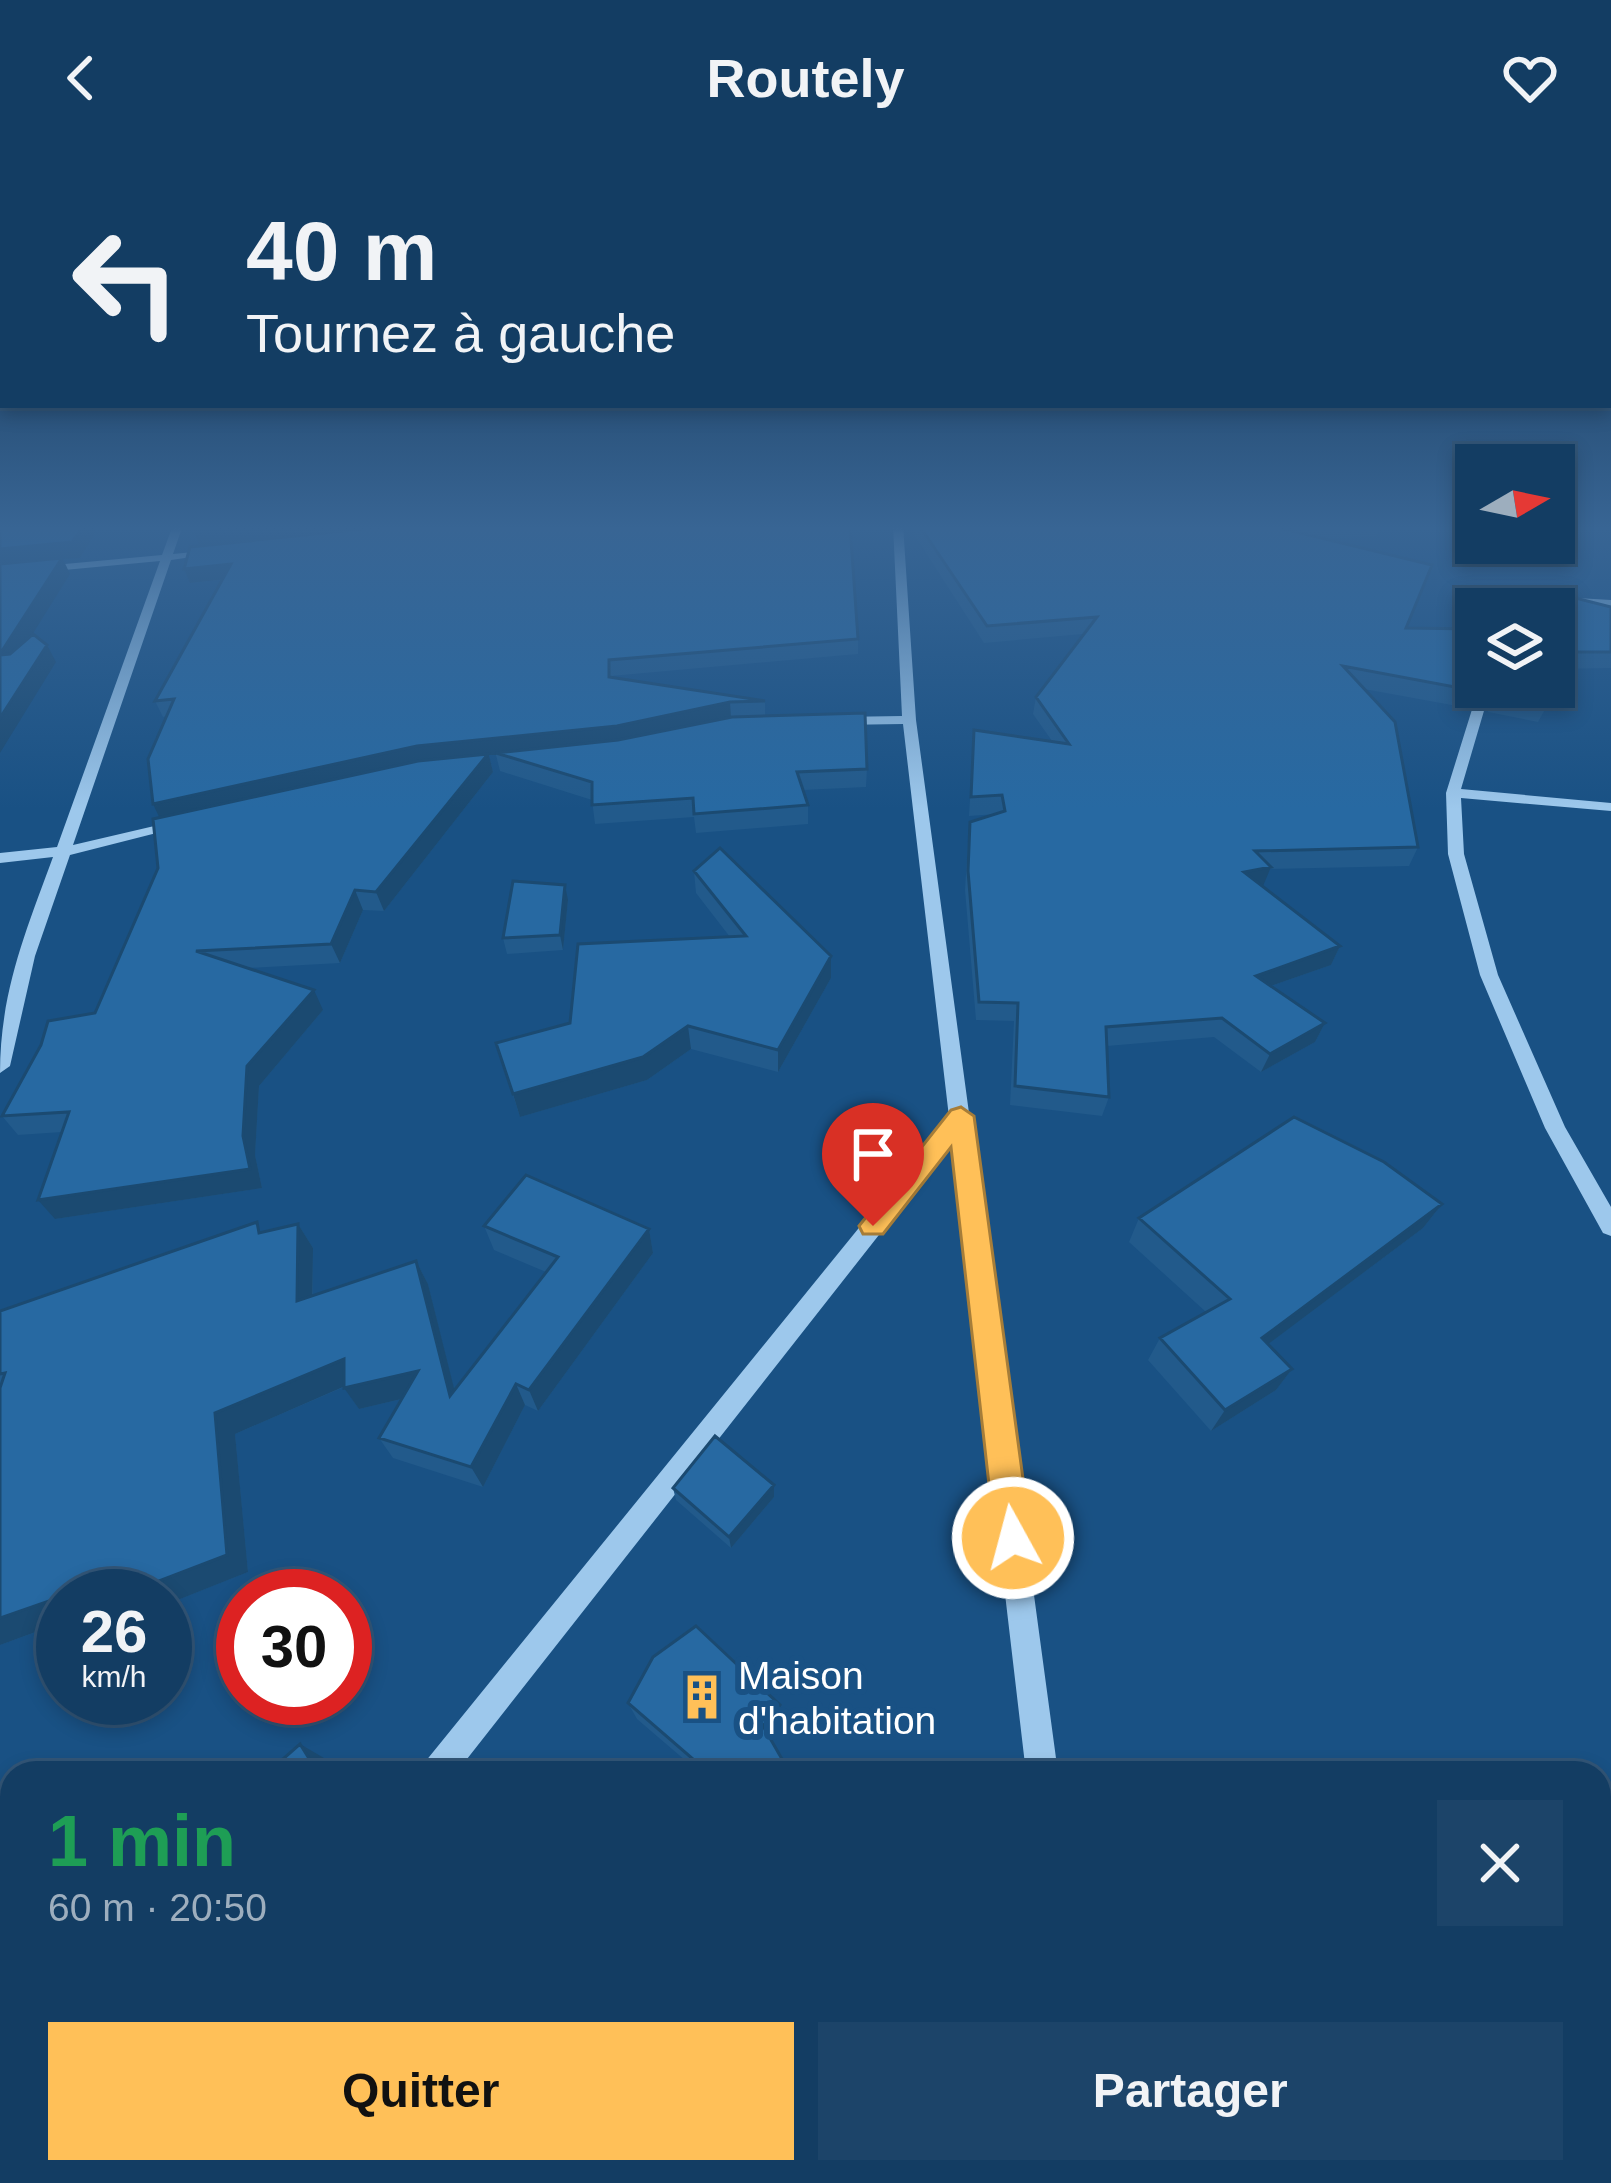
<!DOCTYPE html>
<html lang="fr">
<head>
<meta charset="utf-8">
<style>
  body { margin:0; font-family:Helvetica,sans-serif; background:#1c4469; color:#f1f3f6; height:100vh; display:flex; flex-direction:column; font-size:45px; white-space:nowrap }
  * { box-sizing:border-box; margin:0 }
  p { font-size:39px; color:#9daebe }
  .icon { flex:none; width:66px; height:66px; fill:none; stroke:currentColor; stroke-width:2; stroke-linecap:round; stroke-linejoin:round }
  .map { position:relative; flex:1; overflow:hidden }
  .details { position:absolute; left:0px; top:1605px; width:1611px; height:423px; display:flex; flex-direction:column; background:#133d63; border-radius:36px 36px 0 0; box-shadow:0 6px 18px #0003,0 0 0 3px #325678 }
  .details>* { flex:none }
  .top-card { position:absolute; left:0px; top:0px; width:1611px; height:252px; box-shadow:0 6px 18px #0003,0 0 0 3px #325678; background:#133d63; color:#f1f3f6; overflow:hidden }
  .needle { width:78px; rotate:81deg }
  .tools { position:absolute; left:1455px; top:288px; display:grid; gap:24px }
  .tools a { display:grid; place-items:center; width:120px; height:120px; border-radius:0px; background:#133d63; box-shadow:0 6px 18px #0003,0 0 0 3px #325678; font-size:60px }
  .speed { position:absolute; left:36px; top:1413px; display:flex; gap:24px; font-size:60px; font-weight:700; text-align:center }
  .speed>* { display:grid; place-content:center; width:156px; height:156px; border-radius:50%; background:#133d63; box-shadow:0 6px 18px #0003,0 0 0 3px #325678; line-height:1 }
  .speed small { font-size:30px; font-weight:400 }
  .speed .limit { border:18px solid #d22; background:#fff; color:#111 }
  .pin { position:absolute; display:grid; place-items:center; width:102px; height:102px; color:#fff; margin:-123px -51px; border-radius:50% 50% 50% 0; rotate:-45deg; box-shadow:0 0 12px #0007 }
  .pin .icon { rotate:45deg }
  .me { position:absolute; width:132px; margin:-66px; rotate:353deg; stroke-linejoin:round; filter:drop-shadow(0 0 9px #0008) }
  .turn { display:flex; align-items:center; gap:42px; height:252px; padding:0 48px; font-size:54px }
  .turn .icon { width:156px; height:156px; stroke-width:2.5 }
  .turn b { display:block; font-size:84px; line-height:102px }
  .round { display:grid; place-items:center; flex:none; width:126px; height:126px; border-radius:0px; background:#1c4469 }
  .summary { display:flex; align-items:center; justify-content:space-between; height:204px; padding:0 48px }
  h1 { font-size:72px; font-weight:700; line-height:90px; color:#1e9e55 }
  .primary-button { display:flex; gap:24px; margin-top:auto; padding:24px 48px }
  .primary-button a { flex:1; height:138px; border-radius:0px; background:#ffc058; color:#111; font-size:48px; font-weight:700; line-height:138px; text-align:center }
  .primary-button a+a { background:#1c4469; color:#f1f3f6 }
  header { display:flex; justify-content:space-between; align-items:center; height:156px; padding:0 48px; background:#133d63; font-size:54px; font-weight:700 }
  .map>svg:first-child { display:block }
</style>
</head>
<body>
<header><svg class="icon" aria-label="back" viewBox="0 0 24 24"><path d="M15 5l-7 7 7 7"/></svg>Routely<svg class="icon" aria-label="heart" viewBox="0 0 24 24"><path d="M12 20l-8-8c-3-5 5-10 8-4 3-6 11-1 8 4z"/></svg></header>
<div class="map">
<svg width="1611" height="2027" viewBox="0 0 1611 2027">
  <rect width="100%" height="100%" fill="#195184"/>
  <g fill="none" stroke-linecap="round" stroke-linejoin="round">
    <!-- minor -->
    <path fill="#9dc8ec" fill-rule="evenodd" d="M173,369h10l-10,29 41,-4 5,3 -48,7 -98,285 107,-25 8,5 -118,30 -35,101 -25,110 -10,7c0,-81 26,-142 53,-216l-53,6v-10l57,-6 103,-286 -160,15v-6l162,-15z
      M893,369h10l13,195 142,1053h-32l-74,-631 -496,631h-36l5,-11 524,-645 -46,-393 -65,1 -7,-4 7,-4 64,-1z
      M1526,439l85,5v6l-82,-4 -5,7h-12z
      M1479,531h12l-30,102 150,14v8l-150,-13 3,56 34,121 67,152 46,80v29l-8,-3 -58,-105 -65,-153 -32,-121 -2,-61z
      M93,2016h43l-4,11h-43z
      M1072,2016h38l2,11h-38z"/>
  </g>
  <!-- wall -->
  <path fill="#225a8b" d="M908,369h472l-4,11 -49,3 79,89 72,59 -10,21 -104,-19 54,158 -9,19 -139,3 -8,17 78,60 -9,19 -60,21 54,37 -10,19 -54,30 -47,-35 -107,9 2,51 -7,19 -92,-11 4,-84 -38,-1 -11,-130 3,-49 2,-19 27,-8 -28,2 5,-86 78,11 -19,-27 3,-17 47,-63 -99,9z
    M194,376l664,107v15l-247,22v2l154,23v15l102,53 -1,18 -63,3 5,15v19l-112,9 -2,-16 -99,7 -3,-24 -92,-29 -4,-16h-7l4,17 -109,139 -21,-1 -23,53 -92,5 75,42 -64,76 -4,69 7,33 -207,31 7,-87 -44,3 -16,-19 93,-103 63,-145 8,-152 -3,1 -8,-16 67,-121 -32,3 -6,-14 16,-23z
    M1611,451v61l-57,1v-60z
    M1494,531h54v17l-10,18 -50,-10z
    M694,715l137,85v22l-53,94 -87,-23 -44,31 -127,37 -24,-74 74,-20 160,-86 -34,-44z
    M568,744l-5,50 -56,4 -4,-16z
    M1442,1048l-19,24 -155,116 24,25 -16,21 -65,41 -63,-71 12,-22 46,-26 -77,-70 10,-24z
    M298,1068l15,24v48l103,-35 12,23 26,105 92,-117 -52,-22 -10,-24 165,3 4,24 -115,158 -13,-6 -42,82 -90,-29 -14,-20 23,-39 -43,10 -15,-22 -109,47 13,138 -83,33v-9l-26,-1 -139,50v-334l264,-79z
    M774,1329v12l-43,51 -55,-48 -3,-12z
    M628,1547l152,2 2,15 -13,16 21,37h-90l-63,-54z
    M1611,1669v15l-8,-13z
    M1611,2001v26h-62l26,-11h24v-10z"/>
  <!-- shaded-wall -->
  <path fill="#1b4a71" d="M84,369h7l4,8 -15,25 -17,1 7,15 -61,98 -9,-15v-108z
    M268,369h143l-211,21 -6,-14z
    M231,408l6,14 -47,5 -6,-14z
    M47,489l9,17 -56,91v-35z
    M730,546l1,16 -112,24 -123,11v2h-7l4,17 -109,139 -8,-19 -215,-71 -8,-17 264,-58z
    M1271,711l-8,19 -26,5 7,-19z
    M565,729l3,15 -5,50 -3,-15z
    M355,734l8,20 -23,53 -9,-19z
    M1340,790l-9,19 -83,29 8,-18z
    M831,800v22l-53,94v-22z
    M314,834l9,20 -64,76 -4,69 7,33 -207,31 -17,-19 205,-64 4,-70z
    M1325,867l-10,19 -54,30 9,-18z
    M688,870l3,23 -44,31 -127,37 -7,-23z
    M1442,1048l-19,24 -176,132 15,-22z
    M298,1068l15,24 -1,76 -15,-23z
    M649,1073l4,24 -115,158 -9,-21z
    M416,1105l12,23 33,132 -11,-20z
    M344,1203l15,21 -124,54 13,138 -83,33v-9h-101l151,-183z
    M1292,1213l-16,21 -65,41 14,-21z
    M418,1215l13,21 -72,17 -15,-21z
    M516,1228l9,21 -42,82 -12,-20z
    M774,1329v12l-43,51 -2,-11z
    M63,1440v26l-63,23v-27z
    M780,1549l2,15 -17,20 -2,-14z
    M300,1588l24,14 10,15h-16z
    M259,2016h35l3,11h-35z"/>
  <!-- building -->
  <path fill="#2769a2" stroke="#1b4a71" stroke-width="3" d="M16,369h68l-12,17 -72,7v-23z
    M196,369h72l-74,7z
    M401,369h449l8,114 -249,21v17l156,24 -35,1 -113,24 -200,20 -264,58 -5,-45 26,-60 -19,2 76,-137 -47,5 6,-22z
    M919,369h401l-40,3 152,37 -26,63 70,1v62l-133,-25 52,56 23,125 -163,4 16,16 -27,5 96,74 -84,30 69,47 -55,31 -48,-36 -116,9 3,70 -94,-11 3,-83 -39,-1 -11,-131 2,-49 35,-11 -3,-16 -31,2 3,-67 95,14 -33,-47 61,-80 -110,9z
    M62,402l-62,96v-90z
    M1548,435l63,16v45h-57v-43h-24z
    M33,478l14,11 -47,73v-63l10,-1z
    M1500,531h48v17l-51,-9z
    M865,557l2,56 -70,3 11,33 -114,9 -1,-16 -101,7v-23l-96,-29 122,-13 114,-23z
    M488,598l-112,138 -21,-2 -24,54 -135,7 118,39 -67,76 -4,70 7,33 -212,31 31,-88 -67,4 39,-71 7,-24 47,-8 63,-145 -5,-49 265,-58z
    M720,692l111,108 -53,94 -90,-24 -45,31 -130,37 -17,-51 74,-20 8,-79 168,-8 -52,-65z
    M513,725l52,4 -5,50 -57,3z
    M1294,961l90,45 58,42 -180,134 30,31 -67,41 -65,-72 70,-39 -91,-81z
    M526,1019l123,54 -120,161 -13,-6 -45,83 -92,-29 39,-67 -74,17v-29l-129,54 12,142 -94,36 -1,-19 -132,46v-230l5,-15 -5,1v-63l257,-89 2,11 39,-9 -1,77 119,-40 34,135 108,-139 -74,-31z
    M715,1280l59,49 -45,52 -56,-49z
    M696,1470l84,79 -17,21 27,47h-81l-81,-70 25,-46z
    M300,1588l18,29h-51z
    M222,2016h37l3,11h-54z"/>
  <!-- sky -->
  <linearGradient id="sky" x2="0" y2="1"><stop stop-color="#0e2d49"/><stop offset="0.57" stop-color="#386594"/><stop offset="1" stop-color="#386594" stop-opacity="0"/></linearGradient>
  <rect width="1611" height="653" fill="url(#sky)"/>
  <!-- route -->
  <path fill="#ffc058" stroke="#a67d39" stroke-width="3" d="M961,951l13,9 57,422 -5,13 -13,5 -12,-5 -6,-13 -44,-391 -68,87h-20l-4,-8 92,-116z"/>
  <!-- icons -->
  <defs>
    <g id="building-bare" transform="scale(3.6)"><path d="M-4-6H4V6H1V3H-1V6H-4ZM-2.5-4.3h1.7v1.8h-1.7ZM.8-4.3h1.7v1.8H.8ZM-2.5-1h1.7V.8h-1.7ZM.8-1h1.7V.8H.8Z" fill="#ffc058" stroke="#195184" stroke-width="2.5" paint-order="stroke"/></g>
  </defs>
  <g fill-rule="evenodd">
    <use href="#building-bare" x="702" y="1541"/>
  </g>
  <g text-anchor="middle" stroke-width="12" stroke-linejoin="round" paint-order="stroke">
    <!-- near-poi labels -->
    <g font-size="39" fill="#fff" stroke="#195184" text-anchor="start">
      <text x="738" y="1533">Maison<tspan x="738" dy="45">d'habitation</tspan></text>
    </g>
  </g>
</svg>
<div class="tools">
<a><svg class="needle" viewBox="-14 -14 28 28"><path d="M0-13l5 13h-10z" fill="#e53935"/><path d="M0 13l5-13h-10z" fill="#9daebe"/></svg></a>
<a><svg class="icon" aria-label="layers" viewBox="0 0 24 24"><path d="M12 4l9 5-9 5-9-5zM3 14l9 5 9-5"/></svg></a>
</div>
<div class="speed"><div>26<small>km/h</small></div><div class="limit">30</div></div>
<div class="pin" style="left:873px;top:1070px;background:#d93025"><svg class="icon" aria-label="arrive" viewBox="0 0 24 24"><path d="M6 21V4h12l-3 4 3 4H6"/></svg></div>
<svg class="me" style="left:1013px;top:1382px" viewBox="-20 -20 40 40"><circle r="17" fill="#ffc058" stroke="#fff" stroke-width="3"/><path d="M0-11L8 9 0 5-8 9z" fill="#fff"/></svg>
<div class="top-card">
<div class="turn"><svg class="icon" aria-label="left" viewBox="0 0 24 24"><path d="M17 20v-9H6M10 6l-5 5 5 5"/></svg><div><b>40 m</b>Tournez à gauche</div></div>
</div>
<section class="details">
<div class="summary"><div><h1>1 min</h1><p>60 m · 20:50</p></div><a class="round"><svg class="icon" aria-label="close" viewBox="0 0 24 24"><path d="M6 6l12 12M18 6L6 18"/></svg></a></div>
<div class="primary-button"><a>Quitter</a><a>Partager</a></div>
</section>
</div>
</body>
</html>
